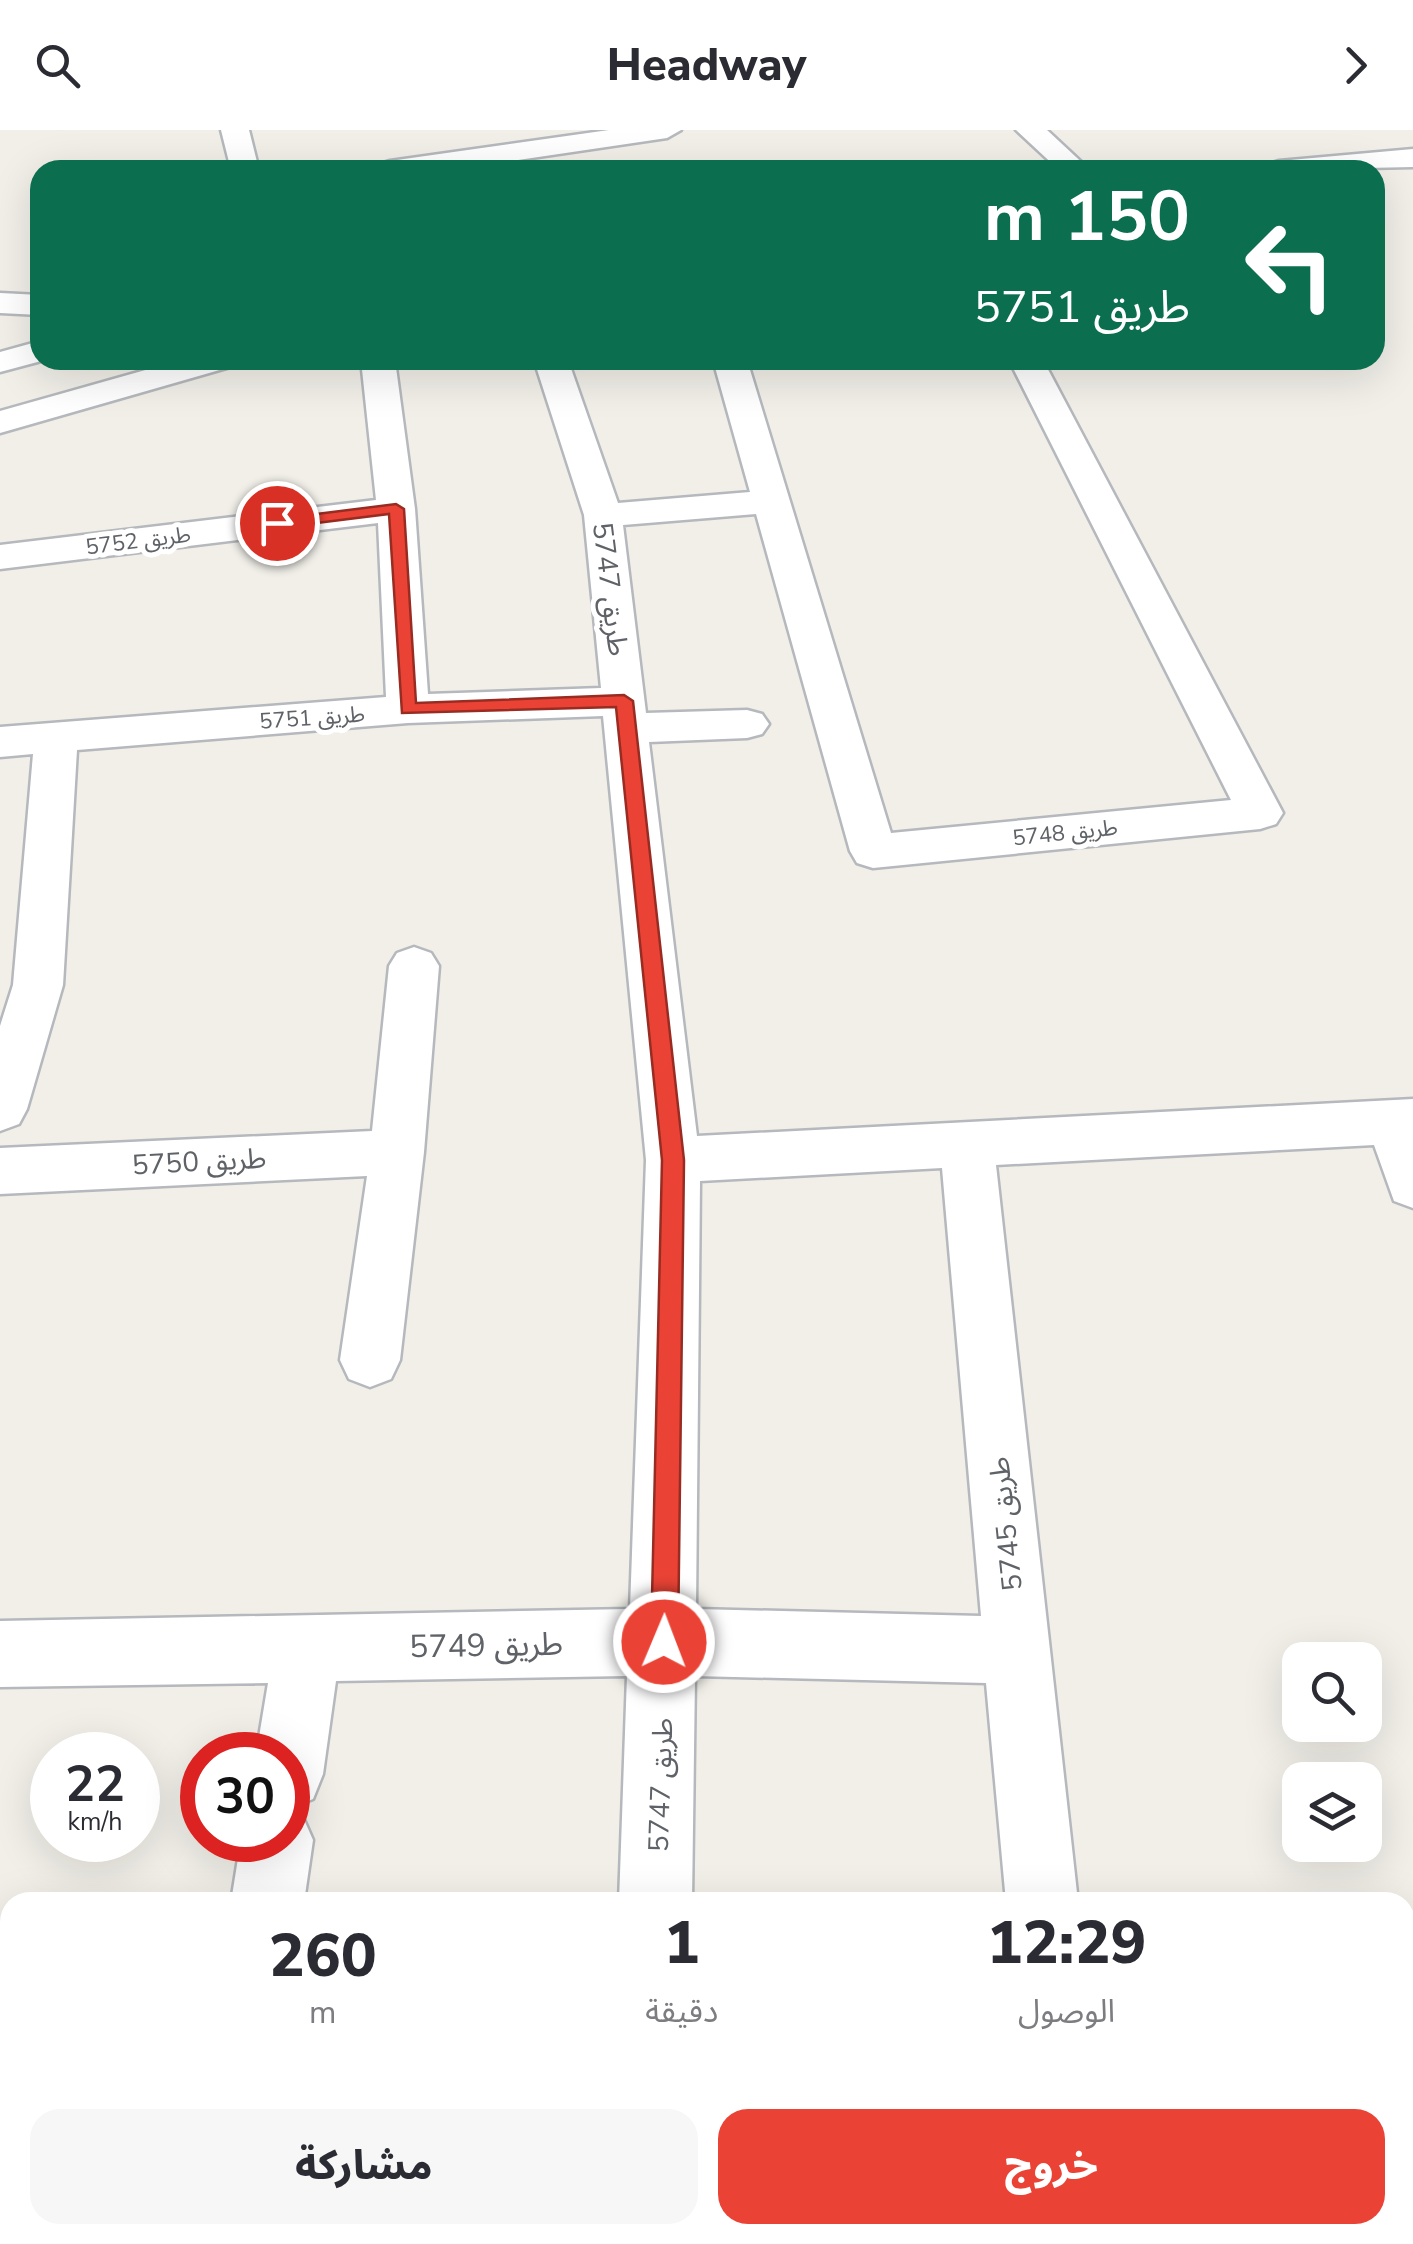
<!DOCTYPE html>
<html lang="ar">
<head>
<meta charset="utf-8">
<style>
  body { margin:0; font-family:"Nunito Sans","Noto Sans Arabic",sans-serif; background:#f7f7f7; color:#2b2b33; direction:rtl; height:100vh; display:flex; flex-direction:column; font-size:38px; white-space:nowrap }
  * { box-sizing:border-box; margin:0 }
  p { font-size:32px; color:#7c7c81 }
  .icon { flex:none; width:55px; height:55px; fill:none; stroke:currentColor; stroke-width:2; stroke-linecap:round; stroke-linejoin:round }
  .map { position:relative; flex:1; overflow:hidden; direction:ltr }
  .panel { position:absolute; left:0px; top:1762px; width:1415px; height:352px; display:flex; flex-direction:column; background:#fff; border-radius:30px 30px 0 0; box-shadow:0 10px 40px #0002; direction:rtl }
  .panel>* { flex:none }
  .hud { position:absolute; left:30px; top:30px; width:1355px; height:210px; border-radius:30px; box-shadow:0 10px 40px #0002; direction:rtl; background:#0b6e4f; color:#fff; overflow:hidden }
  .controls { position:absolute; left:1282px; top:1512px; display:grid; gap:20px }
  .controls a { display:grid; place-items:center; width:100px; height:100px; border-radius:20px; background:#fff; box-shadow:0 10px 40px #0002; font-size:50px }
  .speed { position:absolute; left:30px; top:1602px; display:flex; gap:20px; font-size:50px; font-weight:700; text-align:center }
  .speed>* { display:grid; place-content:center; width:130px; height:130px; border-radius:50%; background:#fff; box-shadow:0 10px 40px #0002; line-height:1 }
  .speed small { font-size:25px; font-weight:400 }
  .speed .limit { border:15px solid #d22; background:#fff; color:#111 }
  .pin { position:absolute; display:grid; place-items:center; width:85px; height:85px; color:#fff; margin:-42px; border:5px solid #fff; border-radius:50%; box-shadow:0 2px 10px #0007 }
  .me { position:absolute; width:110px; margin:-55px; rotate:1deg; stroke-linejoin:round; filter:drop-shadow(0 0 8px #0008) }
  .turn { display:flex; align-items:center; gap:35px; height:210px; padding:0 30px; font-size:45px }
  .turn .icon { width:130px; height:130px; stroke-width:2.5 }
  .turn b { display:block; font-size:70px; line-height:85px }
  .eta { display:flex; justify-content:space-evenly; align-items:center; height:170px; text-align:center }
  .eta b { font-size:60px; font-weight:800; line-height:70px }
  .button { display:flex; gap:20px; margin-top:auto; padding:20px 30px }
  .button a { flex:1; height:115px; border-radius:30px; background:#ea4335; color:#fff; font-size:40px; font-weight:800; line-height:115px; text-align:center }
  .button a+a { background:#f7f7f7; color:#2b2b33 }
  header { display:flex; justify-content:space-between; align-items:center; height:130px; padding:0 30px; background:#fff; font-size:45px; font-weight:800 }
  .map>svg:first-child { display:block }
</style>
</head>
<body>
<header><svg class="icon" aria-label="forward" viewBox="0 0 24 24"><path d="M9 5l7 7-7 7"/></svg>Headway<svg class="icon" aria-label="search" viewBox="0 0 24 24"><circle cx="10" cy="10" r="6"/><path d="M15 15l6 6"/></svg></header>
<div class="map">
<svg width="1413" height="2114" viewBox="0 0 1413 2114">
  <rect width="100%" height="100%" fill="#f1efe8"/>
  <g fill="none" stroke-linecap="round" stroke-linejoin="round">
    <!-- minor casing -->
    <g stroke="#b5b8bc" stroke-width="5">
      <path id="minor" d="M221,0h28l10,40h-28z
        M609,0h72l-14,8 -217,32h-74l4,-6 10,-3z
        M1016,0h31l43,40h-31z
        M1413,19v18l-148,3 4,-6 10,-3z
        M0,163l40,2v20l-40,-2z
        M40,211v19h5l-45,12v-20z
        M181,230h54l-5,7 -230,66v-22z
        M361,230h34l20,149 13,185 173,-6 -17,-173 -50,-155h34l50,143 132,-11 -37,-132h34l144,473 340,-33 -222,-440h34l240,453 -7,11 -16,5 -387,39 -16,-5 -7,-12 -94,-337 -133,11 23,188 101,-3 15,4 7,10 -7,10 -15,4 -98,4 48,394 716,-37v109l-19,-7 -20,-56 -378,20 82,737h-72l-20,-219 -291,-7 -3,226h-73l8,-226 -291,5 -13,93 -10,25 -25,10 14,6 11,25 -9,62h-73l10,-62h47v-85h-32l12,-72 -268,4v-66l630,-12 16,-449 -43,-444 -195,7 -331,27 -14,235 -36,124 -8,15 -19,7v-105l13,-41 20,-231 -33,3v-30l386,-30 -8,-174 -378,46v-24l376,-45zM942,1038l39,448 -285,-7 4,-428z
        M414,817l17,6 8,13 -15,186 -24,208 -9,19 -21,8 -21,-8 -9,-19 27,-184 -367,18v-46l372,-17 17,-165 8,-13z
        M175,2105h82l-2,9h-82z
        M603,2105h82v9h-82z
        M1034,2105h82v9h-82z"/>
    </g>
    <!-- minor -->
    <use href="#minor" fill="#fff" fill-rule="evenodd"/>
  </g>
  <!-- route -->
  <path fill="#ea4335" stroke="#982c22" stroke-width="2.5" d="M396,374l8,5 12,194 208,-8 9,6 51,459 -6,482 -4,10 -10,4 -9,-4 -4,-10 11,-482 -46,-453 -214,6 -13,-199 -112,14 -8,-5 8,-4z"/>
  <g text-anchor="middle" stroke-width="10" stroke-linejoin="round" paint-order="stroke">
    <!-- far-street labels -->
    <g font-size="22" fill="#5f6368" stroke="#fff">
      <text transform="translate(138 410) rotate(-7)" y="8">طريق 5752</text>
      <text transform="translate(312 587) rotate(-4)" y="8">طريق 5751</text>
      <text transform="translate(1065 702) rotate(-6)" y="8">طريق 5748</text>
    </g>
    <!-- street labels -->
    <g font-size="28" fill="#5f6368" stroke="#fff">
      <text transform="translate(611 459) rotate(83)" y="10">طريق 5747</text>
      <text transform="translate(199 1031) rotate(-3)" y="10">طريق 5750</text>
      <text transform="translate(1005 1394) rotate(-96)" y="10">طريق 5745</text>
      <text transform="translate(660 1655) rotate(-88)" y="10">طريق 5747</text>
    </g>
    <!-- near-street labels -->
    <g font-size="32" fill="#5f6368" stroke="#fff">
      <text transform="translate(486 1515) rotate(-1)" y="11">طريق 5749</text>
    </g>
  </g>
</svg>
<div class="controls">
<a><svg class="icon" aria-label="search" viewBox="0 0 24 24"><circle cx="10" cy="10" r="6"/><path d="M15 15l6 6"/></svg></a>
<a><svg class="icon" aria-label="layers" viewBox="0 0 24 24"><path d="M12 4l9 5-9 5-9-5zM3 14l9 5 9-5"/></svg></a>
</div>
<div class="speed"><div>22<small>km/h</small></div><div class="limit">30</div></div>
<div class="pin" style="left:277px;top:393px;background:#d93025"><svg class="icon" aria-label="arrive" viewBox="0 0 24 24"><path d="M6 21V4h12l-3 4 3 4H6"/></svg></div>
<svg class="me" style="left:664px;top:1512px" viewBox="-20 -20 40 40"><circle r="17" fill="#ea4335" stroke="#fff" stroke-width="3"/><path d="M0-11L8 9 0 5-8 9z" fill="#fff"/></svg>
<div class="hud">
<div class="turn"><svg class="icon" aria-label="left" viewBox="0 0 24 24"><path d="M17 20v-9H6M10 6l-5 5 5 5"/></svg><div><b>150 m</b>طريق 5751</div></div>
</div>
<section class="panel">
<div class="eta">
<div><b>12:29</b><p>الوصول</p></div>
<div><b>1</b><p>دقيقة</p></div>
<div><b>260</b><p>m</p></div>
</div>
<div class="button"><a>خروج</a><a>مشاركة</a></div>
</section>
</div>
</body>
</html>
